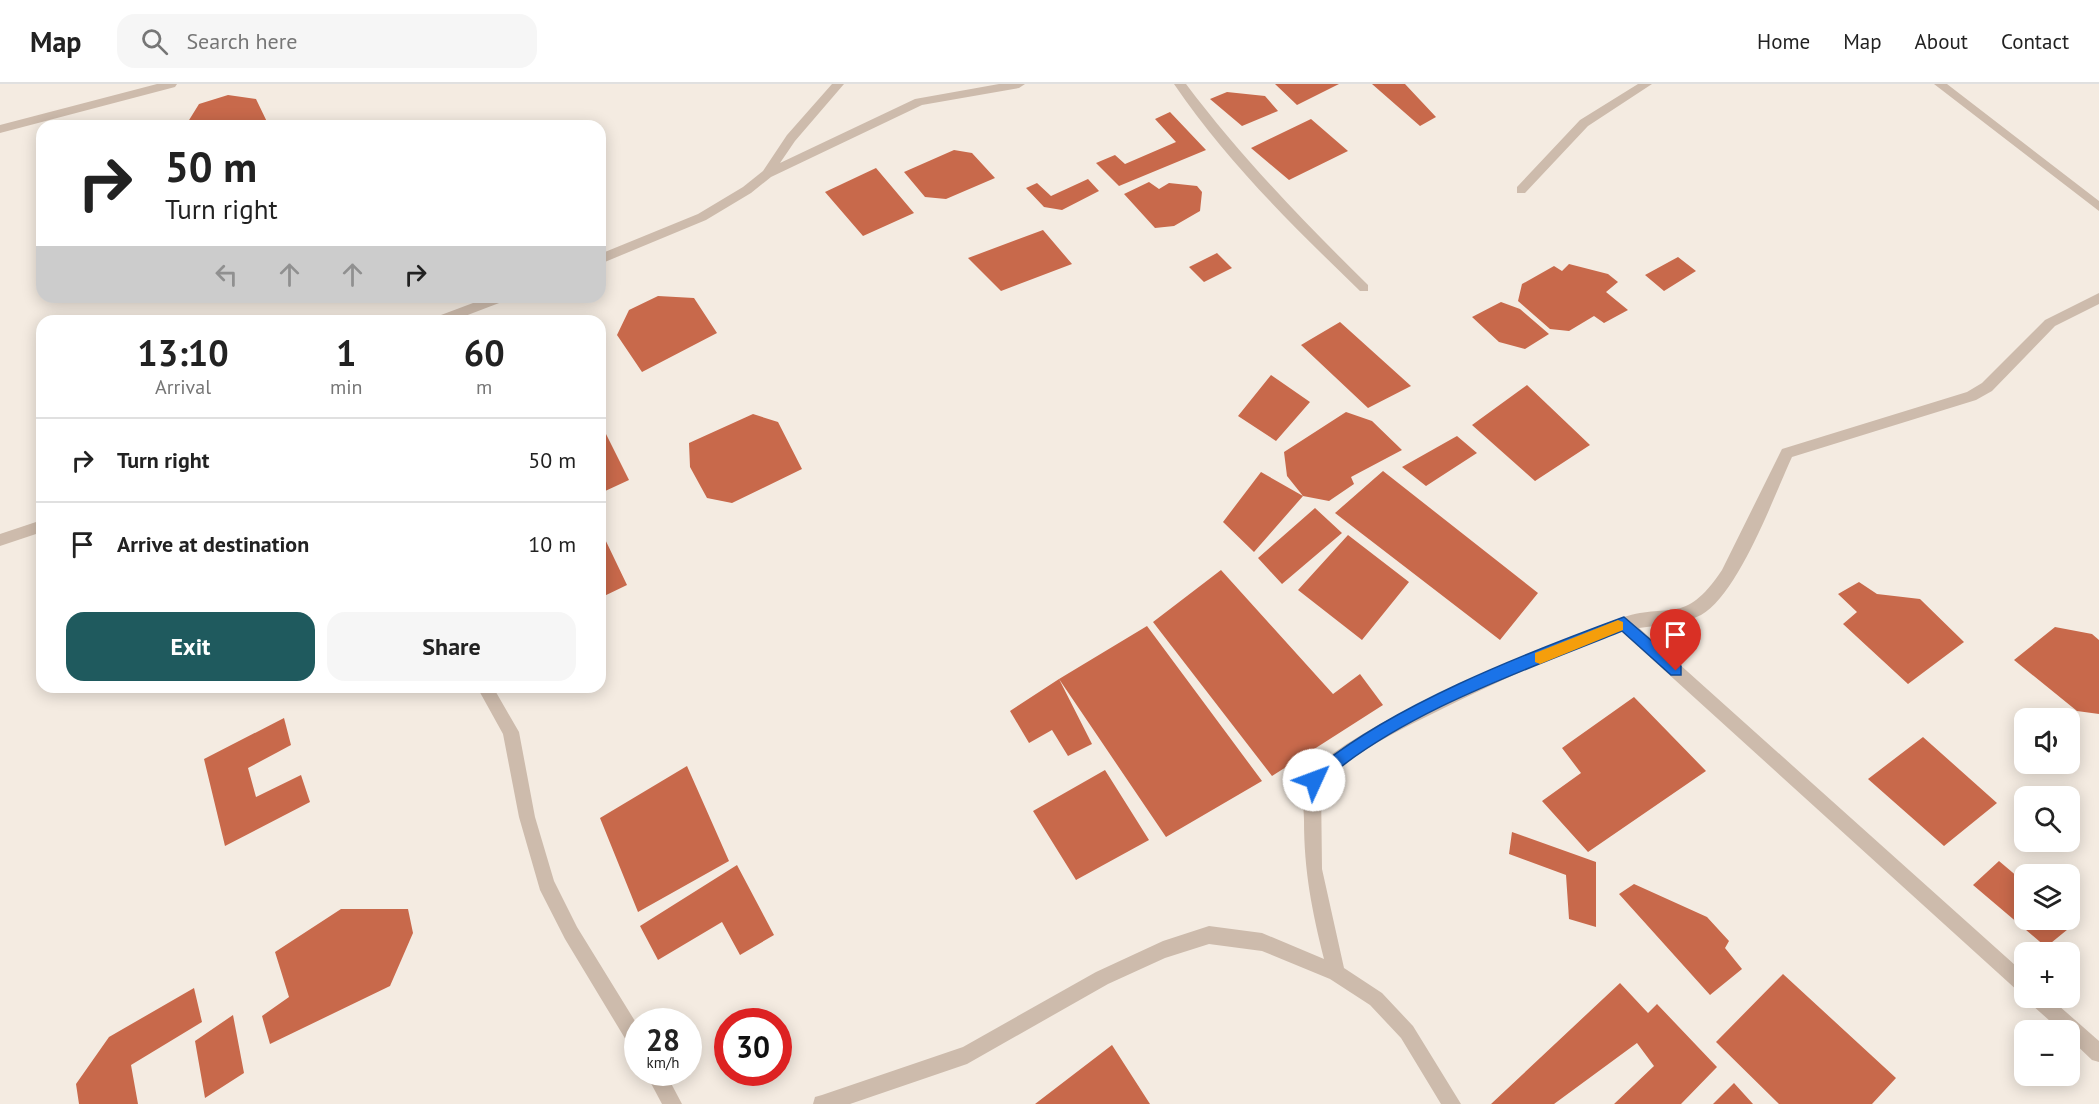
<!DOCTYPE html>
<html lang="en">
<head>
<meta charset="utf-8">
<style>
  body { margin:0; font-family:"PT Sans",sans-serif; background:#f6f6f6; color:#222; height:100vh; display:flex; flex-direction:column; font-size:22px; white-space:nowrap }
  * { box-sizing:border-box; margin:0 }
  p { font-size:20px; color:#767676 }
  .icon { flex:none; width:33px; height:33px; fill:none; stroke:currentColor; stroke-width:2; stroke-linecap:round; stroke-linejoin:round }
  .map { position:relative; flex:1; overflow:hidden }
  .drawer { position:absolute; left:36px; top:231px; width:570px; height:378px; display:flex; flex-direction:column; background:#fff; border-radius:18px; box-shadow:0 3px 15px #0003 }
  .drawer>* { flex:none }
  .banner { position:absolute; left:36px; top:36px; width:570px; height:183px; border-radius:18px; box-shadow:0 3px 15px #0003; background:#fff; color:#222; overflow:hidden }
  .fabs { position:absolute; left:2014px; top:624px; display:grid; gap:12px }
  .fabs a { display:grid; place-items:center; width:66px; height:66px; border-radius:12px; background:#fff; box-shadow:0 3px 15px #0003; font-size:30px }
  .speed { position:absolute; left:624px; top:924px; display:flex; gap:12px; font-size:30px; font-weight:700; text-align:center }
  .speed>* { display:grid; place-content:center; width:78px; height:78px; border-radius:50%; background:#fff; box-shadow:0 3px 15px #0003; line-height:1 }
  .speed small { font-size:15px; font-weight:400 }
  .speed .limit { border:9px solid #d22; background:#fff; color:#111 }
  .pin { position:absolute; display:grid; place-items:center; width:51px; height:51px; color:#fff; margin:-62px -26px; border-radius:50% 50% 50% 0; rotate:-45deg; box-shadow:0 0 6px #0007 }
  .pin .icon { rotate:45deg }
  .me { position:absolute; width:66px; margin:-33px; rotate:47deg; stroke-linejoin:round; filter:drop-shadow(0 0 4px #0008) }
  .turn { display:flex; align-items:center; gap:21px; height:126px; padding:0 30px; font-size:27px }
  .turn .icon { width:78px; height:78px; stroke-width:2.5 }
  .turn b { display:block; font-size:42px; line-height:51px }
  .lanes { display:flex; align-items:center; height:57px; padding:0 30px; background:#0003; justify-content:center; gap:30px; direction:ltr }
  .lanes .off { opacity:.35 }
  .eta { display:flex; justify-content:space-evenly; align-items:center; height:102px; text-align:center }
  .eta b { font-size:36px; font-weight:600; line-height:42px }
  .cta { display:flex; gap:12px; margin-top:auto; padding:12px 30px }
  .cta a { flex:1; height:69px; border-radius:18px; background:#1f5a5e; color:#fff; font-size:24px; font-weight:600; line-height:69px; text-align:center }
  .cta a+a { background:#f6f6f6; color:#222 }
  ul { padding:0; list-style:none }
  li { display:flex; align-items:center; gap:18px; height:84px; padding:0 30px; border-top:2px solid #e0e0e0 }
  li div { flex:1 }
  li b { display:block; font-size:22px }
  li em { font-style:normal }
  header { display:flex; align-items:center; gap:36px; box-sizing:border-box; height:84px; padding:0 30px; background:#fff; border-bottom:2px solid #e0e0e0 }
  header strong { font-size:28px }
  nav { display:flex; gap:33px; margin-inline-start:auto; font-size:21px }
  .search { width:420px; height:54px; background:#f6f6f6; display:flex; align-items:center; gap:15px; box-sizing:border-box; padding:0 21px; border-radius:18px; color:#767676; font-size:22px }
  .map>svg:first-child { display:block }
</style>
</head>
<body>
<header>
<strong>Map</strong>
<div class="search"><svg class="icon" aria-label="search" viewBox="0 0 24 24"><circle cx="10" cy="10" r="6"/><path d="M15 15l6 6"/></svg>Search here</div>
<nav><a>Home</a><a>Map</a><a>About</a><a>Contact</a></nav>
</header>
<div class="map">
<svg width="2099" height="1020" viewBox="0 0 2099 1020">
  <rect width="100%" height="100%" fill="#f4ebe1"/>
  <!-- building -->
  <path fill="#c8694b" d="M1275,0h64l-42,21z
    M1372,0h33l31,33 -16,9z
    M1227,8l38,4 13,15 -36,15 -32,-27z
    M228,11l28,4 13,27 -83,-1 13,-21z
    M1170,28l36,38 -87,36 -23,-23 19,-8 10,9 51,-22 -21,-23z
    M1311,35l37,32 -59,29 -38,-32z
    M954,66l18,3 23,25 -49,21 -21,-2 -21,-25z
    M876,84l38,45 -51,23 -38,-44z
    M1088,95l11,12 -37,19 -18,-3 -18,-19 11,-5 14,13z
    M1149,98l10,7 10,-6 28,3 5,6 -2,19 -26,15 -19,2 -31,-34z
    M1043,146l29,34 -71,27 -33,-33z
    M1217,169l15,15 -28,14 -15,-15z
    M1678,173l18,14 -32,20 -19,-16z
    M1569,180l39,10 10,8 -12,10 22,18 -24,13 -10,-7 -25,15 -19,-2 -32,-28 4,-17 32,-18 8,5z
    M658,212l36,2 23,35 -75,39 -25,-37 12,-25z
    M1501,218l19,7 29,25 -24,15 -26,-7 -27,-25z
    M1340,238l71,64 -43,22 -67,-63z
    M1271,291l39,27 -34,39 -38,-25z
    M1527,301l63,60 -55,36 -63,-56z
    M1346,328l26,9 30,29 -51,27 3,7 -25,17 -26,-5 -16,-20 -3,-24z
    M753,330l25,8 24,47 -70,34 -25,-5 -17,-31 -1,-24z
    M604,346l25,50 -26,12 -3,-5v-54z
    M1457,352l20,17 -51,33 -24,-19z
    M1383,387l155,122 -38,47 -165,-127z
    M1261,388l42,24 -49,56 -31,-30z
    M1315,424l27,25 -60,51 -24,-26z
    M603,451l24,50 -27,13v-62z
    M1348,451l61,47 -47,58 -64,-50z
    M1221,486l112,124 27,-20 23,31 -111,71 -119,-154z
    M1859,498l18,12 43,5 44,43 -56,42 -65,-60 14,-12 -19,-18z
    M1147,542l115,155 -96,56 -107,-158z
    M2055,543l37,7 7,6v74l-22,-3 -63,-51z
    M1059,595l33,65 -24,12 -16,-26 -23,13 -19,-32z
    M1634,613l72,74 -118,81 -46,-51 39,-28 -19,-25z
    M284,634l7,27 -43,23 8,29 45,-22 9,27 -85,44 -21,-87z
    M1923,653l74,66 -53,43 -76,-67z
    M687,682l42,95 -91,51 -38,-94z
    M1105,686l44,70 -73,40 -43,-69z
    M1512,748l84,30v65l-27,-8 -3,-44 -57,-21z
    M1999,777l26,22v37h41l7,5 -27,22 -73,-62z
    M737,781l37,70 -34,20 -18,-33 -64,38 -18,-34z
    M1634,800l73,33 22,24 -4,7 17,21 -32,26 -91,-101z
    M341,825h67l5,24 -23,53 -120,58 -8,-28 27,-19 -14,-45z
    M1783,890l113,104 -24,26h-93l-63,-62z
    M1620,899l28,30 9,-9 60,63 -36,37h-67l40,-38 -17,-23 -83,61h-63z
    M194,904l8,34 -71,43 7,39h-59l-3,-20 33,-47z
    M233,931l11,58 -39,25 -10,-57z
    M1112,961l38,59h-115z
    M1734,999l19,21h-40z"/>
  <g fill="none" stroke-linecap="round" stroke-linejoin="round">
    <!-- minor -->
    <path fill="#cdbbac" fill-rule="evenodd" d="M157,0h20l-2,3 -175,46v-8z
      M832,0h12l-49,57 -15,22 135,-64 84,-15h26l-6,4 -97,17 -151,72 -20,16 -45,27 -106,44v-10l98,-40 45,-27 20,-16 24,-36z
      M1174,0h12c55,73 117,137 182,201v6h-8c-66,-64 -134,-130 -186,-207z
      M1638,0h14l-64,42 -63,67h-8v-6l63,-67z
      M1934,0h13l152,117v10z
      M2099,209v11l-44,22 -63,65 -16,9 -184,57c-18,39 -54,138 -91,158 -19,10 -41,10 -62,13l386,346v21l-6,-3 -398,-361c-63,23 -125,51 -185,81 -40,20 -84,40 -115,74l1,83 22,99 38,25 31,33 48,78h-20l-40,-66 -31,-33 -40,-26 -68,-28 -53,-7 -44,14 -57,26 -141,80 -117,40h-37l2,-7 7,-2 141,-48 133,-75 67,-31 46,-15 53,7 62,26c-12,-48 -20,-88 -20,-139 0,-12 -3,-24 1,-36 15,-49 258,-145 313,-165 53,-19 65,9 104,-49l60,-121 185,-57 15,-9 63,-63z
      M489,213h19l-1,3 -55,21h-20l1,-3z
      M42,436v12l-42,14v-12z
      M477,603h16l26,45 16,85 19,64 23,46 61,99v27l-6,-3 -67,-111 -25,-49 -21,-73 -16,-83z
      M2028,914h22l49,43v21l-7,-2 -22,-21v-9h-10l-29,-26z
      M645,988h20l17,32h-20z"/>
  </g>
  <!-- route -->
  <path fill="#1a73e8" stroke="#114b97" stroke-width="1.5" d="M1624,533l57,49v9h-10l-49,-44c-99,40 -223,82 -303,154h-10l-2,-5 2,-5c77,-68 217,-122 315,-158z"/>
  <!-- slow -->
  <path fill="#f59e0b" d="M1618,536l5,2v8l-83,34 -5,-2v-9z"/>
</svg>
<div class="fabs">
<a><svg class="icon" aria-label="sound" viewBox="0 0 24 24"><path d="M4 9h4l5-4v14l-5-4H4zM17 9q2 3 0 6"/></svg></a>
<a><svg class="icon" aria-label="search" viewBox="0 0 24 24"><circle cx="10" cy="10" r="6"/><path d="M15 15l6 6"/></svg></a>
<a><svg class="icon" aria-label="layers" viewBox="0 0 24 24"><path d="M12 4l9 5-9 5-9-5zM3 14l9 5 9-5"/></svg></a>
<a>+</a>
<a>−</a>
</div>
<div class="speed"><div>28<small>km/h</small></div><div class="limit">30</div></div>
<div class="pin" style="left:1676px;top:587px;background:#d93025"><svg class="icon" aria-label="arrive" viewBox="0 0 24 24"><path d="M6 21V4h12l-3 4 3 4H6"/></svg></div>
<svg class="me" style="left:1314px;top:696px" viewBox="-20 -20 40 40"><circle r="19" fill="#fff"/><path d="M0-13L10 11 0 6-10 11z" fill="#1a73e8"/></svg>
<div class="banner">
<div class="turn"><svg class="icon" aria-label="right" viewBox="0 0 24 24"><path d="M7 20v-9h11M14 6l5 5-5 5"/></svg><div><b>50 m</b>Turn right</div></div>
<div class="lanes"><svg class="icon off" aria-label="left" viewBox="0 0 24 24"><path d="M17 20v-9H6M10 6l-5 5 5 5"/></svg><svg class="icon off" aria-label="ahead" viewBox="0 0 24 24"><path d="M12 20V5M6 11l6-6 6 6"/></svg><svg class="icon off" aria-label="ahead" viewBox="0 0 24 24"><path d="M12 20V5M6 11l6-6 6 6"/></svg><svg class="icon" aria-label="right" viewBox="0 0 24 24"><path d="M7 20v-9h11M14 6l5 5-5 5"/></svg></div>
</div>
<section class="drawer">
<div class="eta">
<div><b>13:10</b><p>Arrival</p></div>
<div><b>1</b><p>min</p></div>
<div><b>60</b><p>m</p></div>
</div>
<ul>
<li><svg class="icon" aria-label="right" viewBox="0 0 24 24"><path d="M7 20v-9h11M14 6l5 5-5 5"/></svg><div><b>Turn right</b></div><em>50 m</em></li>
<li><svg class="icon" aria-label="arrive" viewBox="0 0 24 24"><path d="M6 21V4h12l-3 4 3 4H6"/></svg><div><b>Arrive at destination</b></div><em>10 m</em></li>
</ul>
<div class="cta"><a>Exit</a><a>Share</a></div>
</section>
</div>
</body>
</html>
